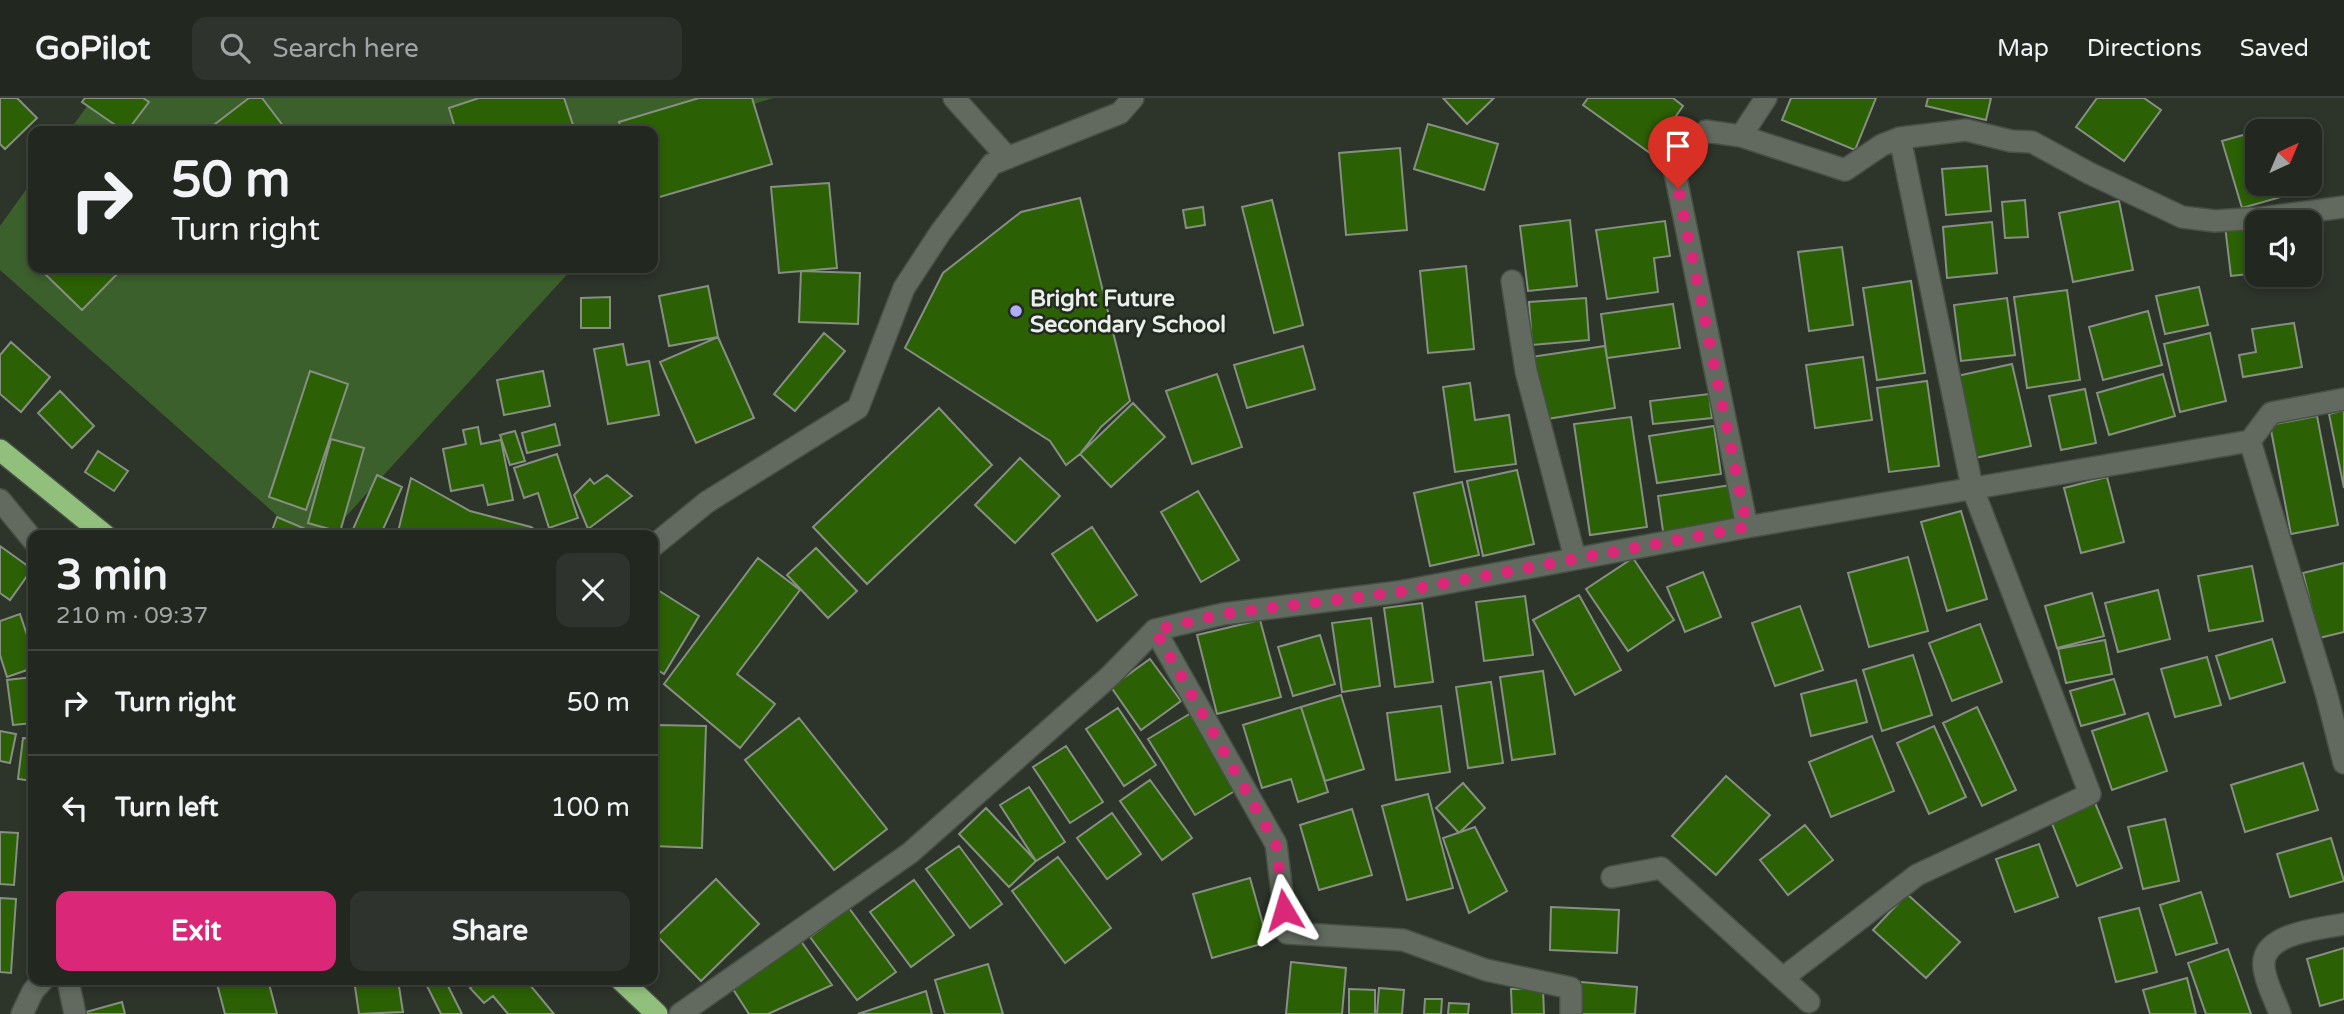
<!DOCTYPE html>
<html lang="en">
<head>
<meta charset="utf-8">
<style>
  body { margin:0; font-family:"Varela Round",sans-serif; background:#2e332d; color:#f1f3f6; height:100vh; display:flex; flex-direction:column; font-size:26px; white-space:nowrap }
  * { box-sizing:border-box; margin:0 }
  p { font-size:23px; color:#a2a5a5 }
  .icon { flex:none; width:38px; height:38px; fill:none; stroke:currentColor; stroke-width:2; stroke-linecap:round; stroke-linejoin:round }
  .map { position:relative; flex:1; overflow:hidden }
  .panel { position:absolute; left:28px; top:432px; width:630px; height:455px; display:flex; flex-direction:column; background:#222720; border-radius:14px; box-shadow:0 4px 10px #0003,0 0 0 2px #3f443e }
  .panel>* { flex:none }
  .guide { position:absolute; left:28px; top:28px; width:630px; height:147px; border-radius:14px; box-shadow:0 4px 10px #0003,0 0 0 2px #3f443e; background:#222720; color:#f1f3f6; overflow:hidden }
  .needle { width:46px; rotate:44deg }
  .tools { position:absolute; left:2245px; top:21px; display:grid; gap:14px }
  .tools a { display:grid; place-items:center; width:77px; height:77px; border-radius:14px; background:#222720; box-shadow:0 4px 10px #0003,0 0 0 2px #3f443e; font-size:35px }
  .pin { position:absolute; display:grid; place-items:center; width:60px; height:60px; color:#fff; margin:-72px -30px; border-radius:50% 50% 50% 0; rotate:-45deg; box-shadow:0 0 7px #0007 }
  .pin .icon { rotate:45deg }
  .me { position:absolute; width:77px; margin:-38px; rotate:353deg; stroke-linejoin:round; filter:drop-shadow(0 0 5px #0008) }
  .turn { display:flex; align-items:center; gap:24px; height:147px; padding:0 28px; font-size:32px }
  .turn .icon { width:91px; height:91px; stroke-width:2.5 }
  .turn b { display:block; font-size:49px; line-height:60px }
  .round { display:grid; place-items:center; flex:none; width:74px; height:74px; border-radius:14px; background:#2e332d }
  .headline { display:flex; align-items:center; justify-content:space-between; height:119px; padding:0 28px }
  h1 { font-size:42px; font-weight:700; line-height:52px }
  .primary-button { display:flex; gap:14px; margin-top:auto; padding:14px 28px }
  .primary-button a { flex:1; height:80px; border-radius:14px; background:#db2777; color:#fff; font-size:28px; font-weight:700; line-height:80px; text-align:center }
  .primary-button a+a { background:#2e332d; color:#f1f3f6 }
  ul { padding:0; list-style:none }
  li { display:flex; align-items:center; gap:21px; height:105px; padding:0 28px; border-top:2px solid #3f443e }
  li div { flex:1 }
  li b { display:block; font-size:26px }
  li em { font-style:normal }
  header { display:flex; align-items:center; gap:42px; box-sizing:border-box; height:98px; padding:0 35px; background:#222720; border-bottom:2px solid #3f443e }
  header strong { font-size:33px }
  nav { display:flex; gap:38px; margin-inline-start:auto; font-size:24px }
  .search { width:490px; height:63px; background:#2e332d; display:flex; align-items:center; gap:18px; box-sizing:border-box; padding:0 24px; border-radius:14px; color:#a2a5a5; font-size:26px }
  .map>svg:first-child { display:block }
</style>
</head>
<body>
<header>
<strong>GoPilot</strong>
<div class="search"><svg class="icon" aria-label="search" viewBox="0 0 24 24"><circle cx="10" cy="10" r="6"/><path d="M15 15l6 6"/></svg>Search here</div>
<nav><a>Map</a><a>Directions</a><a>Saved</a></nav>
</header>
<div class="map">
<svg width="2344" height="916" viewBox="0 0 2344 916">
  <rect width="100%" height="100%" fill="#2d342a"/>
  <!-- green -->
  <path fill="#3c602b" d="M93,0h680l-63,20 -57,63v-50h-584z
    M33,82v88h540l-245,268 -29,-1 -299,-265v-44z"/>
  <!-- building -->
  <path fill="#2b6005" stroke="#878f83" stroke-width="2" d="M0,0h17l20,20 -32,31 -5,-5z
    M85,0h58l6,4 -22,29h-3l-42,-29z
    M249,0h13l25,33h-81z
    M479,0h85l11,33h-119l-7,-23z
    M699,0h53l20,66 -119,35v-68h-31l-3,-9z
    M1443,0h51l-27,26z
    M1588,0h85l10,8 -33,47 -67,-48z
    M1791,0h85l-21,52 -73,-30z
    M1928,0h63l-5,22 -60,-14z
    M2097,0h47l17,12 -37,51 -48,-34z
    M1428,26l70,20 -14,46 -70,-21z
    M2282,26l2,7h-26v53h42l2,7 -60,17 -20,-67z
    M1400,50l7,82 -61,5 -7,-82z
    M1987,68l4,45 -45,4 -4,-46z
    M829,85l8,85 -58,5 -8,-86z
    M1080,100l50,203 -29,26 -21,27 -14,11 -16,-24 -145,-93 38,-75 78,-61z
    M1272,102l31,125 -29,8 -32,-126z
    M2025,102l3,37 -23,1 -3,-36z
    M2119,103l14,69 -60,12 -14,-69z
    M1203,109l2,18 -19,3 -3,-18z
    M1570,122l7,66 -49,5 -8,-65z
    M1665,123l5,35 -16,2 4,34 -51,7 -11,-69z
    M1992,124l5,51 -50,5 -4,-51z
    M2258,125v50l-27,3 -6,-50z
    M1842,149l11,78 -44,6 -11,-79z
    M1466,168l8,83 -46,4 -8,-82z
    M49,170h72l1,1 -40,41 -38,-37z
    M801,173l59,2 -2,51 -59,-2z
    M1911,183l14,92 -48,7 -14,-92z
    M708,188l10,51 -49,9 -10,-50z
    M2199,189l9,38 -43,9 -9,-38z
    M2067,192l13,90 -53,8 -13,-91z
    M610,199v31h-29v-30z
    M1586,200l3,42 -57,5 -3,-43z
    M2007,200l8,57 -54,6 -7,-56z
    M1673,206l7,44 -73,10 -6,-44z
    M2148,213l14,54 -59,15 -14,-53z
    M2294,225l8,44 -59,10 -4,-22 17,-3 -4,-23z
    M824,235l21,18 -50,60 -21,-17z
    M2210,235l16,68 -46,11 -16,-68z
    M718,239l36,81 -58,25 -36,-81z
    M11,244l39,35 -29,35 -21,-18v-39z
    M623,246l4,21 22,-4 10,54 -51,9 -14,-75z
    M1303,248l12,43 -68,19 -13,-43z
    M1605,248l10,62 -74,12 -10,-63z
    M1863,259l9,63 -57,8 -9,-63z
    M2012,266l19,82 -56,12 -18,-82z
    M310,273l38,13 -42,126 -37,-13z
    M543,273l7,35 -46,9 -7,-35z
    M1217,276l25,73 -50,17 -26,-73z
    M2163,276l12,42 -66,19 -12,-42z
    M1927,283l12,85 -50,6 -12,-84z
    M1470,285l5,37 34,-5 7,49 -61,8 -12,-85z
    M2085,291l11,54 -35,7 -12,-54z
    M60,293l34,35 -22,22 -34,-35z
    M1709,296l3,24 -59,6 -3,-23z
    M1133,305l32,34 -54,50 -31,-33z
    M939,310l53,57 -125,119 -54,-57z
    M2344,312v78l-15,-74z
    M2317,318l21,109 -47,9 -21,-109z
    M1631,319l16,110 -57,8 -16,-111z
    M555,326l5,21 -33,8 -5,-20z
    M1714,328l7,48 -64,9 -8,-47z
    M478,329l3,17 20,-4 12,60 -25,5 -5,-20 -32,6 -8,-42 23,-5 -3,-14z
    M515,333l10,30 -15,4 -10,-30z
    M331,341l33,9 -24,84 -32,-9z
    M98,353l30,20 -14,20 -29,-19z
    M557,356l21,64 -29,10 -11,-35 -14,5 -10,-30z
    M1020,360l40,38 -45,47 -40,-38z
    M1517,372l17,74 -51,12 -16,-75z
    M377,377l25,12 -22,49h-30z
    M607,377l25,21 -44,33 -14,-34 16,-16 4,5z
    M2107,379l17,65 -43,11 -17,-65z
    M411,380l59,33 61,16 12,9h-146z
    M1462,384l17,73 -49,11 -16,-73z
    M1738,386l7,42 -81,12 -6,-42z
    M1198,393l41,69 -38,22 -40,-70z
    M1961,413l26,88 -40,12 -26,-89z
    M277,419l38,16 -1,3h-44z
    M1092,429l45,68 -40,26 -45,-67z
    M0,448l32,23 -22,31 -10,-7z
    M816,450l41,43 -29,27 -41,-43z
    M1908,459l20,74 -59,16 -21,-74z
    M758,460l42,32 -63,84 38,30 -35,44 -76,-64z
    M1633,460l41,62 -46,31 -42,-62z
    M2344,465v69l-25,6 -16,-65z
    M2252,468l11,55 -54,10 -11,-55z
    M1703,474l18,45 -36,15 -18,-45z
    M653,489l46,29 -35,58 -11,-7z
    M2158,492l12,49 -52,13 -13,-49z
    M2092,495l12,43 -47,12 -12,-42z
    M1579,497l42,75 -46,25 -42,-75z
    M1525,498l8,59 -49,6 -8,-59z
    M1422,505l11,79 -38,5 -11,-79z
    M1800,508l23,64 -48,16 -23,-63z
    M20,516l13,39v15l-26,9 -7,-22v-34z
    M1371,520l9,68 -38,6 -10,-69z
    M1260,522l21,77 -64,17 -20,-79z
    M1980,526l22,58 -50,19 -23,-58z
    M1320,537l15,49 -42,12 -15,-49z
    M2272,541l13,43 -55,17 -14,-43z
    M2105,542l7,34 -46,9 -8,-34z
    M1913,557l19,60 -50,16 -19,-61z
    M2207,559l14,48 -46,12 -14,-48z
    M1150,561l31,42 -40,29 -30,-43z
    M1543,573l12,83 -43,6 -12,-83z
    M33,579v46l-20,2 -6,-45z
    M2114,581l11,35 -44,12 -11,-35z
    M1856,582l11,42 -56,14 -10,-42z
    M1491,584l12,81 -35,5 -12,-81z
    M1341,597l23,74 -39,12 -24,-74z
    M1441,608l9,66 -54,8 -9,-67z
    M1301,609l27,85 -30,10 -7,-23 -29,9 -19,-63z
    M1977,609l39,83 -34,16 -39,-83z
    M1118,610l38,57 -32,21 -38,-57z
    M1191,615l47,76 -43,26 -47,-76z
    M2148,615l19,58 -55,19 -20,-59z
    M799,620l88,111 -53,41 -89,-110z
    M658,627l48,1 -4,122 -49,-2z
    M1934,628l32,71 -37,17 -32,-71z
    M0,633l16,3 -6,29 -10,-2z
    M1872,638l22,55 -63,26 -22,-55z
    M23,640l10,1v42l-15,-2z
    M1066,648l37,56 -33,21 -37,-56z
    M2303,665l15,47 -73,22 -14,-47z
    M1726,678l44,39 -54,60 -44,-39z
    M1150,682l42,58 -30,22 -42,-59z
    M1463,685l22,25 -26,25 -23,-25z
    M1029,689l36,55 -29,19 -36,-56z
    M1428,696l25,94 -46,12 -25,-94z
    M2093,700l29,70 -45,18 -28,-70z
    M986,710l50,53 -27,26 -50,-53z
    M1352,711l20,66 -53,15 -19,-65z
    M1112,715l29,41 -34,25 -30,-41z
    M2165,721l14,62 -36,8 -15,-62z
    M1805,727l28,35 -45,35 -28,-35z
    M1475,729l32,64 -38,22 -26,-75z
    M0,734l18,1 -4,52 -14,-1z
    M2331,740l13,43 -54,16 -13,-43z
    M2039,746l19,53 -43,15 -19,-53z
    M959,748l43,58 -32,24 -44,-59z
    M1058,759l53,71 -46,35 -53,-72z
    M1250,780l18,64 -56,16 -19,-64z
    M716,781l43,45 -58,57 -44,-45z
    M914,782l40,55 -43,32 -41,-55z
    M2201,794l16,51 -41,12 -16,-50z
    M1907,796l53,48 -34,36 -53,-48z
    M0,800l16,1 -5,74 -11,-1z
    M1551,809l68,3 -2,43 -67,-3z
    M849,810l47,64 -39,28 -47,-63z
    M2139,810l18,64 -41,10 -17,-64z
    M798,839l34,48 -64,29h-19l-18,-28z
    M2344,850v51l-24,7 -13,-47z
    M2228,851l23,65h-45l-18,-51z
    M1291,864l55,6 -4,46h-56z
    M988,866l15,50h-58l-10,-34z
    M2187,880l9,36h-46l-7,-24z
    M216,882h52l9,34h-52z
    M354,882h44l5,32 -44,2z
    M424,882h21l17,34h-21z
    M479,882h22l3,4 5,-4h17l28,34h-46l-15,-18 -9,7 -14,-15z
    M1581,884l56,5 -2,27h-56z
    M1379,890l25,2 -2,24h-25z
    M1349,891l26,1v24h-26z
    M1511,891h32l1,25h-32z
    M926,893l6,23h-74z
    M1425,901h17l-1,15h-17z
    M122,904l3,12h-39v-2z
    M1449,905l20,1 -1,10h-20z"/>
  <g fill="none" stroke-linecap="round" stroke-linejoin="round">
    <!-- minor casing -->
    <g stroke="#484f46" stroke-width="24">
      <path id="minor" d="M954,0l54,60
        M1741,38l25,-38
        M1512,183l14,90 49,187
        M2250,343l77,255 17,67
        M0,402l33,40
        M1747,429l-74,-364 33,-32 35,5 104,34 37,-25 18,-7 66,-8 45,11 21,1 57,31 93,44 33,4 46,-3 83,-11
        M653,448l54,-44 151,-94 46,-120 36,-55 52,-69 128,-51 13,-15
        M1155,532l121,214 11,89 116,7 83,30 85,18v26
        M1612,779l49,-9 148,134
        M1783,880l134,-103 173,-81 -118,-307 -72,-349
        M68,882l7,34
        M22,916l11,-23 10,-11
        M680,916l230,-161 200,-177 45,-46 68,-16 175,-22 349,-65 503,-86 21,-28 73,-14
        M2280,916c-5,-15 -15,-32 -16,-47 -4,-34 56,-38 80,-43"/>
    </g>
    <!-- highway casing -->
    <g stroke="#484f46" stroke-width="24">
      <path id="highway" d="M0,352l106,86
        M621,882l36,34"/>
    </g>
    <!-- minor -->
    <use href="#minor" stroke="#626a5f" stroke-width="21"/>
    <!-- highway -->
    <use href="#highway" stroke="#91c07c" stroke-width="21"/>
  </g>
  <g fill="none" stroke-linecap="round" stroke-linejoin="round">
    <!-- route -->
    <path stroke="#db2777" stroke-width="12" stroke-dasharray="0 21.6" d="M1284,812l-8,-66 -121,-214 68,-16 175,-22 349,-65 -69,-339"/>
  </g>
  <!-- markers -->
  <circle fill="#b2adf9" stroke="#232a21" stroke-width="2.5" cx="1016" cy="213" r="7"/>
  <g text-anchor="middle" stroke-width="5" stroke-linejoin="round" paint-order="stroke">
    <!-- poi labels -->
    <g font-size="23" font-weight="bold" fill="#ebefe9" stroke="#232a21" text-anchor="start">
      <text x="1030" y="208">Bright Future<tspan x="1030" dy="26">Secondary School</tspan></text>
    </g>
  </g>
</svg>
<div class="tools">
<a><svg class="needle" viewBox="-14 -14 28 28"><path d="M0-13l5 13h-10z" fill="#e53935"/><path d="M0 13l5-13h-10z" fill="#a2a5a5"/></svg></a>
<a><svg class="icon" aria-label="sound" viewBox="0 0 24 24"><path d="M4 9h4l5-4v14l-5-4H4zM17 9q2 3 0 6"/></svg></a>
</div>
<div class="pin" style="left:1678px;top:90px;background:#d93025"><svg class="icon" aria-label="arrive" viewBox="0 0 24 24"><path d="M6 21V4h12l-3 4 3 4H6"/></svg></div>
<svg class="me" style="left:1284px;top:812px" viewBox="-20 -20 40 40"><path d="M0-17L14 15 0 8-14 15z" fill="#db2777" stroke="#fff" stroke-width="4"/></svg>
<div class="guide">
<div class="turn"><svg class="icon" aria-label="right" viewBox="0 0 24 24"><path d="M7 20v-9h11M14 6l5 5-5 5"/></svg><div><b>50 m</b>Turn right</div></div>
</div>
<section class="panel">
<div class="headline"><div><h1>3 min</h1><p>210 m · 09:37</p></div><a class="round"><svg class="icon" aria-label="close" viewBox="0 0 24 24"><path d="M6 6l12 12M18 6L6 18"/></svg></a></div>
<ul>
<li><svg class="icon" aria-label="right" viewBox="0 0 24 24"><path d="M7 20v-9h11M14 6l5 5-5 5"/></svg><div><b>Turn right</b></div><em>50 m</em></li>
<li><svg class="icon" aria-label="left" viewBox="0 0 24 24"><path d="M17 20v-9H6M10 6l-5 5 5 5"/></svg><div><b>Turn left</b></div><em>100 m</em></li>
</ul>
<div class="primary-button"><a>Exit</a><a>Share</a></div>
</section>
</div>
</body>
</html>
